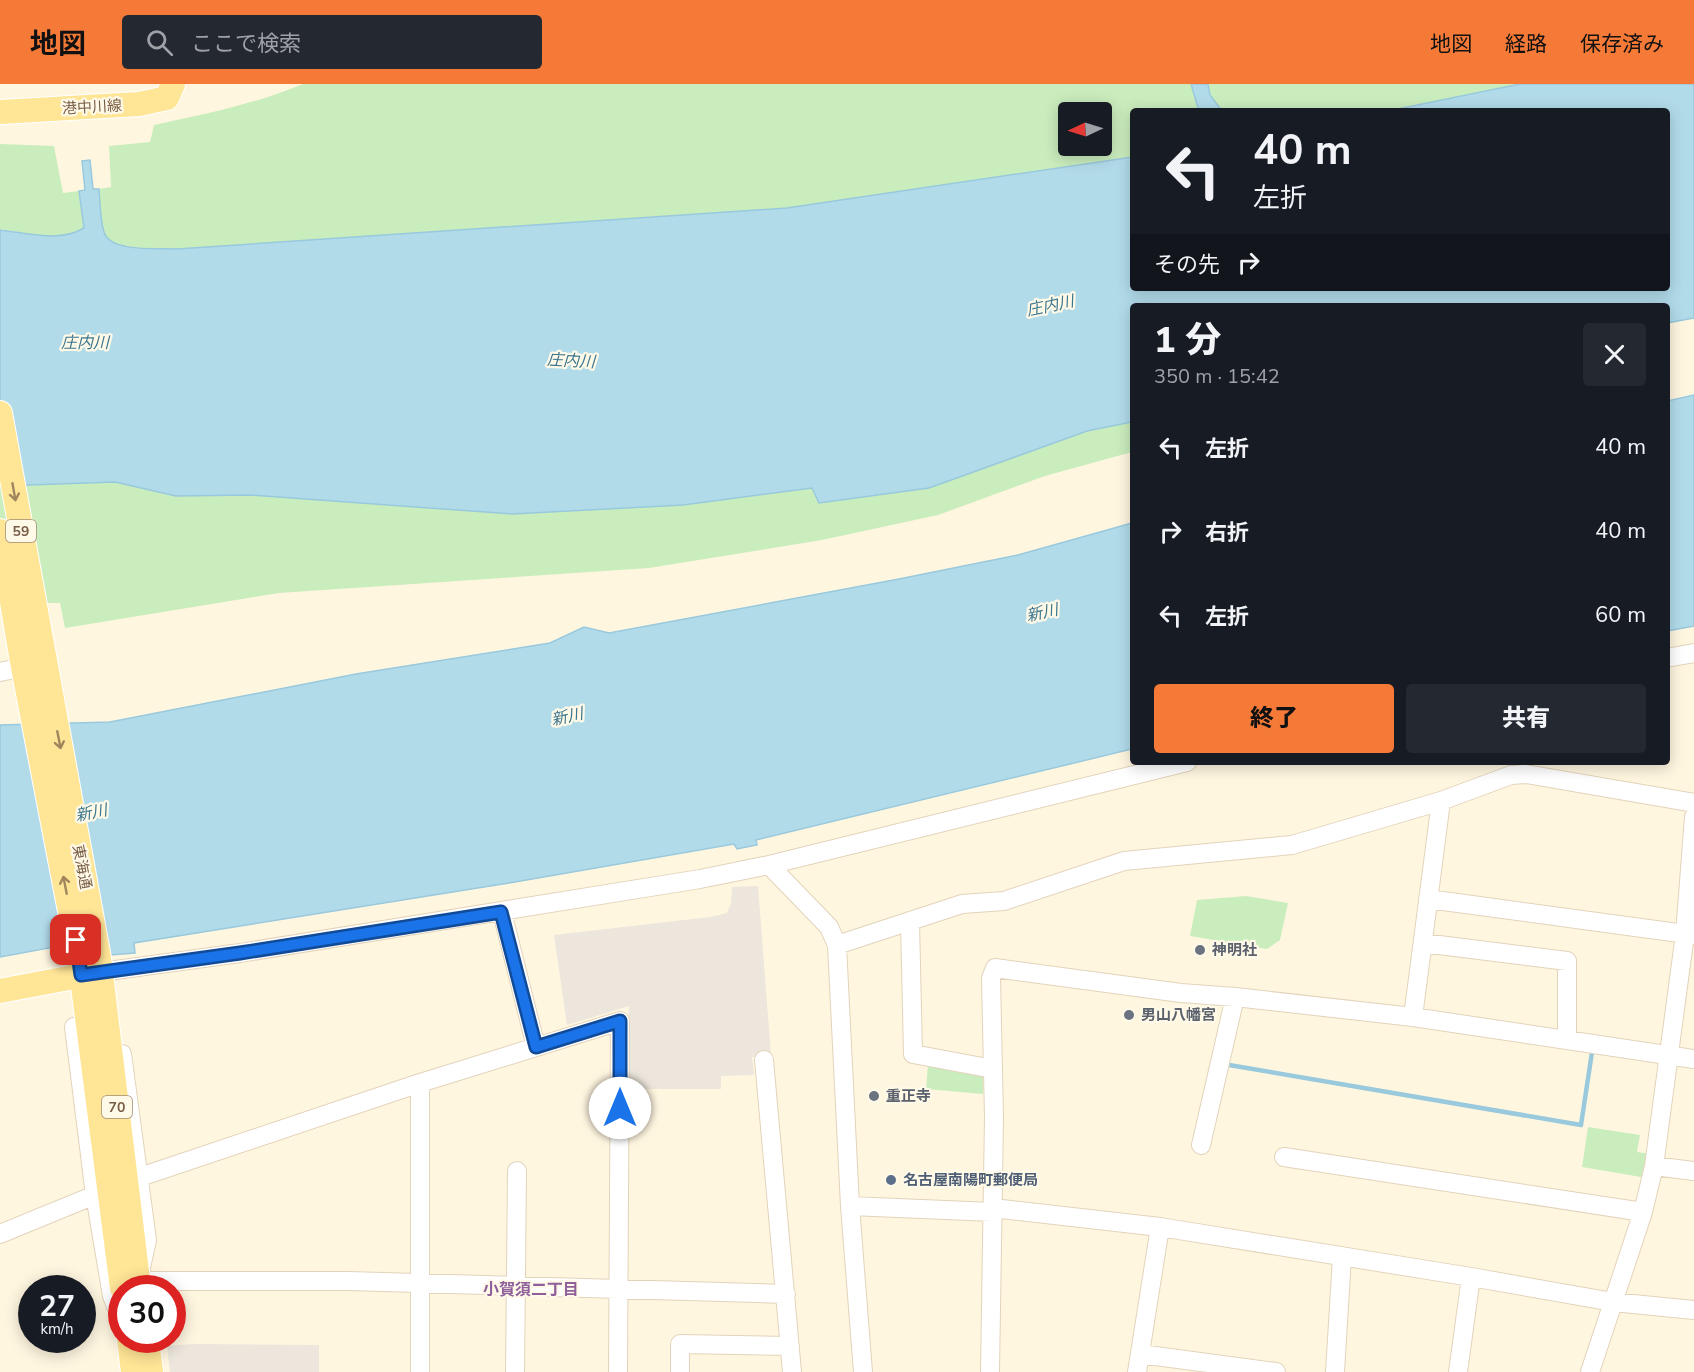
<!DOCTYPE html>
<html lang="ja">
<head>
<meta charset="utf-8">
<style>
  body { margin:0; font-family:"Nunito Sans","Noto Sans JP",sans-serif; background:#242831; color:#f1f3f6; height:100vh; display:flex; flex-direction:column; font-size:22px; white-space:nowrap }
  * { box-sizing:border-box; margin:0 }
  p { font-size:20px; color:#9ea1a6 }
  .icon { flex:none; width:33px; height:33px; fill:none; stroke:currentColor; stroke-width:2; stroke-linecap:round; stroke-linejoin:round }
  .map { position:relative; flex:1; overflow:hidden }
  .details { position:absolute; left:1130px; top:219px; width:540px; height:462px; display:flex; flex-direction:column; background:#171b24; border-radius:6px; box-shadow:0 3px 15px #0003 }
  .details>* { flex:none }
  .top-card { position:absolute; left:1130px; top:24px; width:540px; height:183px; border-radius:6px; box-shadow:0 3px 15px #0003; background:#171b24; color:#f1f3f6; overflow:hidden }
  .needle { width:39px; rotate:266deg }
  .tools { position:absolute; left:1058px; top:18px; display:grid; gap:12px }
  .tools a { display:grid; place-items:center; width:54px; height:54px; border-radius:6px; background:#171b24; box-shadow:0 3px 15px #0003; font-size:30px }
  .speed { position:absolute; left:18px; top:1191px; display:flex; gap:12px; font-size:30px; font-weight:700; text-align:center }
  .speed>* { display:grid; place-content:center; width:78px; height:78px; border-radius:50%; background:#171b24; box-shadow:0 3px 15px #0003; line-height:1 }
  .speed small { font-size:15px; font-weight:400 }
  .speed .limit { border:9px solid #d22; background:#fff; color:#111 }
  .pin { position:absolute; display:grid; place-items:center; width:51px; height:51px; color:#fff; margin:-26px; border-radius:12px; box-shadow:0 3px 9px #0006 }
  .me { position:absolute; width:66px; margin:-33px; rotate:0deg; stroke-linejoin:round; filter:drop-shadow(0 0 4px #0008) }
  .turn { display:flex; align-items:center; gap:21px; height:126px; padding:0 24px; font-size:27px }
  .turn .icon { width:78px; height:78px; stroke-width:2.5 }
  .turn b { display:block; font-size:42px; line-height:51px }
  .then { display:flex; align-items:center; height:57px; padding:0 24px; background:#0003; gap:12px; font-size:22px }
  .round { display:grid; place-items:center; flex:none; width:63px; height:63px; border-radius:6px; background:#242831 }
  .head { display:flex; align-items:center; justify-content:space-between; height:102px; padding:0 24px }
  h1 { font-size:36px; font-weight:800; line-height:45px }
  .cta { display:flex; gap:12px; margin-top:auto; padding:12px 24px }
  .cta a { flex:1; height:69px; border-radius:6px; background:#f57a38; color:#111; font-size:24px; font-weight:800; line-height:69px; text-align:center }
  .cta a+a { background:#242831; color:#f1f3f6 }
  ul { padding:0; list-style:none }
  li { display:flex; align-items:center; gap:18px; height:84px; padding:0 24px }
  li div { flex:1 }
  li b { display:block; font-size:22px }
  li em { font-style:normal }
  header { display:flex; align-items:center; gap:36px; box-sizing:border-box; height:84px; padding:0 30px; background:#f57a38; color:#111 }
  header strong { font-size:28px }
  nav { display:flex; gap:33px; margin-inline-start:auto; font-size:21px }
  .search { width:420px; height:54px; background:#242831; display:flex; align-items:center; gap:15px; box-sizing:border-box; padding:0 21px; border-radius:6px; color:#9ea1a6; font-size:22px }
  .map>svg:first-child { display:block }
</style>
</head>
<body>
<header>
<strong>地図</strong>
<div class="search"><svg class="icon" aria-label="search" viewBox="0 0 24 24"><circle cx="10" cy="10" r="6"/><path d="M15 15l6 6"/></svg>ここで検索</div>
<nav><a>地図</a><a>経路</a><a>保存済み</a></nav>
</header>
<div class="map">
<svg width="1694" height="1288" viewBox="0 0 1694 1288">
  <rect width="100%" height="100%" fill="#fff6e0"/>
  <!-- industrial -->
  <path fill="#ece6dc" d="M758,802l13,169 -19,2 2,18 -33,1v13h-96l4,-83 -62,19 -13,-90 156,-18 17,-4 4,-10 1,-16z
    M192,1260l127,1v27h-149l-3,-26z"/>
  <!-- green -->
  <path fill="#caedbd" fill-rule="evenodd" d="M303,0h888l8,27h-67v46l-345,51 -609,41c-19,-1 -68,4 -74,-17 -4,-13 -4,-29 -5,-43l12,-2 -2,-41 41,-4 4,-17c51,-11 101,-21 149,-41zM1068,28h33v34h-33z
    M1209,0h311l-132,27h-166l-12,-16z
    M0,60l54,2 9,47 16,-2 6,37c-26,15 -57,5 -85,1z
    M1132,338v30l-87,24 -107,39 -116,25 -173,28 -370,25 -214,35 -5,-25h-60v-117l115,-4 61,14 73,-1 263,19 171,-9 129,-17z
    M1246,812l42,7 -8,37 -13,9 -77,-13 7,-36z
    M928,981l55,10v19l-57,-5z
    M1588,1043l52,8 -3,17 14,2 -4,24 -65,-11z"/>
  <!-- water -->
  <path fill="#b2dbea" stroke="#98c9dd" stroke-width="1.5" d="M1191,0h17l2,11 12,16h-23z
    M1520,0h174v234l-27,5 -1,-17h-534v116l-45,9 -158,57 -110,15 -7,-15 -129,17 -171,9 -263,-19 -73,1 -61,-14 -115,4v-256c28,3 59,13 84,-2l-5,-37 6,-1 -3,-29 8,-1 3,29h6c1,14 1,30 5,43 6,21 55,16 73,17l610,-41 345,-51v131h534v-177h-278z
    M1694,311v231l-27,5v-230z
    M1132,439v226l-376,91 1,5 -20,4 -3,-5 -225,39 -375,60 1,10 -78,6 -3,-12 -54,10v-232l110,-3 246,-48 194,-31 34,-16 25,6 290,-54 119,-24z"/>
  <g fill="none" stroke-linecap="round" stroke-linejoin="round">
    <!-- stream -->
    <path stroke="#98c9dd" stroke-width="4.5" d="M1229,981l352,60 11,-73"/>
    <!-- minor casing -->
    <g stroke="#e3d3bb" stroke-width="20">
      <path id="minor" d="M1666,574l28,-5
        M0,588l34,-7
        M769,781l60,62 8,18 13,261 13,166
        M1428,815l266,36
        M502,828l34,135
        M910,838l3,132 80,15
        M1423,859l144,18v79
        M837,861l125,-41 42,-3 120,-40 168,-16 149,-44 70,-26 15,-1 168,29
        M101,888l139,-19 460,-74 69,-14 418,-103
        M1413,933l28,-216
        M77,942l-3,1 21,168 17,101 10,25
        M122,970l25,186 -9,41h211l437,13
        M764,976l28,312
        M1201,1061l34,-148
        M1284,1073l359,55
        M1654,1082l40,5
        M140,1093l280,-94 200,-62 -2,351
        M850,1122l143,6
        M993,1124l167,19 311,50 142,25 81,8
        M0,1150l95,-39
        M1140,1270l136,18
        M420,1288v-289
        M515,1288l2,-201
        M680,1288v-28l110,2
        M990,1288l4,-255 -3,-139 4,-10 186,25 54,4 178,20 281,42
        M1137,1288l23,-145
        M1335,1288l7,-115
        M1458,1288l13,-95
        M1590,1288l53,-160 11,-46 31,-232 9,-117"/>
    </g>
    <!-- major casing -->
    <g stroke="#fff" stroke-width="26">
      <path id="major" d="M0,28l139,-8 28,-6 6,-14
        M0,329l99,545 40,330
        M0,447l23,136 57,296 42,325
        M0,907l95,-18
        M129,1256l4,32
        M147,1256l4,32"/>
    </g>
    <!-- minor -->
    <use href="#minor" stroke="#fff" stroke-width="18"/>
    <!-- major -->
    <use href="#major" stroke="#ffe596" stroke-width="24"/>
  </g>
  <!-- one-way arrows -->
  <defs><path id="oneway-shaft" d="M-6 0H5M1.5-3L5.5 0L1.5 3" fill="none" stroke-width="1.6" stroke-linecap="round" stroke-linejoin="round" transform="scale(1.5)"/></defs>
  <g stroke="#a0865d">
    <use href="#oneway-shaft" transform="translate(14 408) rotate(80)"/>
    <use href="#oneway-shaft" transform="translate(59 656) rotate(79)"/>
    <use href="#oneway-shaft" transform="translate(65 801) rotate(-101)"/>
  </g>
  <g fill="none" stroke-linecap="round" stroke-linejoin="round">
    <!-- route casing -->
    <g stroke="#114b97" stroke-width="15">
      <path id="route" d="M76,856l5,35 159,-22 261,-41 35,135 84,-26v87"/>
    </g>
    <!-- route -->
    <use href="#route" stroke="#1a73e8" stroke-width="10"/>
  </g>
  <!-- markers -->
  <g fill="#6b7280" stroke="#fff9e8" stroke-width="2">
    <circle cx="1200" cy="866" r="6"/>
    <circle cx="1129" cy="931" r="6"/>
    <circle cx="874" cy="1012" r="6"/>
  </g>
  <circle fill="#5c6f8a" stroke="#fff9e8" stroke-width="2" cx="891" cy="1096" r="6"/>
  <g text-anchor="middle" stroke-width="4.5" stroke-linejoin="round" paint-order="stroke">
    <!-- shield labels -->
    <g fill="#fff9e8" stroke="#a08c76" stroke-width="1.5">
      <rect x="6" y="436" width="30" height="22" rx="4.5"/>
      <rect x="102" y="1012" width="30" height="22" rx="4.5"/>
    </g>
    <g font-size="14" font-weight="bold" fill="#785d45">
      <text x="21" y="452">59</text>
      <text x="117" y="1028">70</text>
    </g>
    <!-- street labels -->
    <g font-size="15" fill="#785d45" stroke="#fff9e8">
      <text transform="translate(92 23) rotate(-3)" y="5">港中川線</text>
      <text transform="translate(82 783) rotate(79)" y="5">東海通</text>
    </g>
    <!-- worship labels -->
    <g font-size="15" font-weight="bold" fill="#5b616d" stroke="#fff9e8" text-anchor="start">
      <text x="1212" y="871">神明社</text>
      <text x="1141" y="936">男山八幡宮</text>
      <text x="886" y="1017">重正寺</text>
    </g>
    <!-- service labels -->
    <g font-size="15" font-weight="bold" fill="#4e5e75" stroke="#fff9e8" text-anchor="start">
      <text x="903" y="1101">名古屋南陽町郵便局</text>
    </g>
    <!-- water labels -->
    <g font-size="16" font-style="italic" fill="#3c768e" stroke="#fff9e8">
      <text transform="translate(1050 221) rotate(-12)" y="6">庄内川</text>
      <text x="85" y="264">庄内川</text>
      <text transform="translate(571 276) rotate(3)" y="6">庄内川</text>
      <text transform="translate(1042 528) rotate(-12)" y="6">新川</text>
      <text transform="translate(567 632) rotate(-12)" y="6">新川</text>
      <text transform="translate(91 728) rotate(-11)" y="6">新川</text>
    </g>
    <!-- neighbourhood labels -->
    <g font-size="16" font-weight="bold" fill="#8f5f9c" stroke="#fff9e8">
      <text x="531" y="1211">小賀須二丁目</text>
    </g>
  </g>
</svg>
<div class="tools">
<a><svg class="needle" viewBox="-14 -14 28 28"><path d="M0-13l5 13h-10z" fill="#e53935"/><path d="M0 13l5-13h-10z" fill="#9ea1a6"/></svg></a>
</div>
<div class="speed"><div>27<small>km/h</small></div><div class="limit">30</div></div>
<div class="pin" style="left:76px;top:856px;background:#d93025"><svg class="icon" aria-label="arrive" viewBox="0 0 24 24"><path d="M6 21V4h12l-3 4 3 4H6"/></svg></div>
<svg class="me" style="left:620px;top:1024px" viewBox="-20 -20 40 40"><circle r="19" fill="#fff"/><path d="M0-13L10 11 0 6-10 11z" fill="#1a73e8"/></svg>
<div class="top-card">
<div class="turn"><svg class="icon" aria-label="left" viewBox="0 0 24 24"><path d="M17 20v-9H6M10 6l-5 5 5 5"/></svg><div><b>40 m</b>左折</div></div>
<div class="then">その先<svg class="icon" aria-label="right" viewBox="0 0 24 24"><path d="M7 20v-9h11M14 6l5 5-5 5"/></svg></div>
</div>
<section class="details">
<div class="head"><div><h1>1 分</h1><p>350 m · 15:42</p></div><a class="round"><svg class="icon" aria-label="close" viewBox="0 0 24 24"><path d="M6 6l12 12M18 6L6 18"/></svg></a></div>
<ul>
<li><svg class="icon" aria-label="left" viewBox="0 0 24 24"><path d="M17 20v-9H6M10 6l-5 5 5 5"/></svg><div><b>左折</b></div><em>40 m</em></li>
<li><svg class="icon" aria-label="right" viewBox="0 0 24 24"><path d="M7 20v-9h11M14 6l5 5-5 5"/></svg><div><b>右折</b></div><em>40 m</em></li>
<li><svg class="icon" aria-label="left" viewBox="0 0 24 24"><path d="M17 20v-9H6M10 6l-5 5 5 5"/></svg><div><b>左折</b></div><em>60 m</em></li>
</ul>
<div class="cta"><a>終了</a><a>共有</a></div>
</section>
</div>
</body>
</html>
